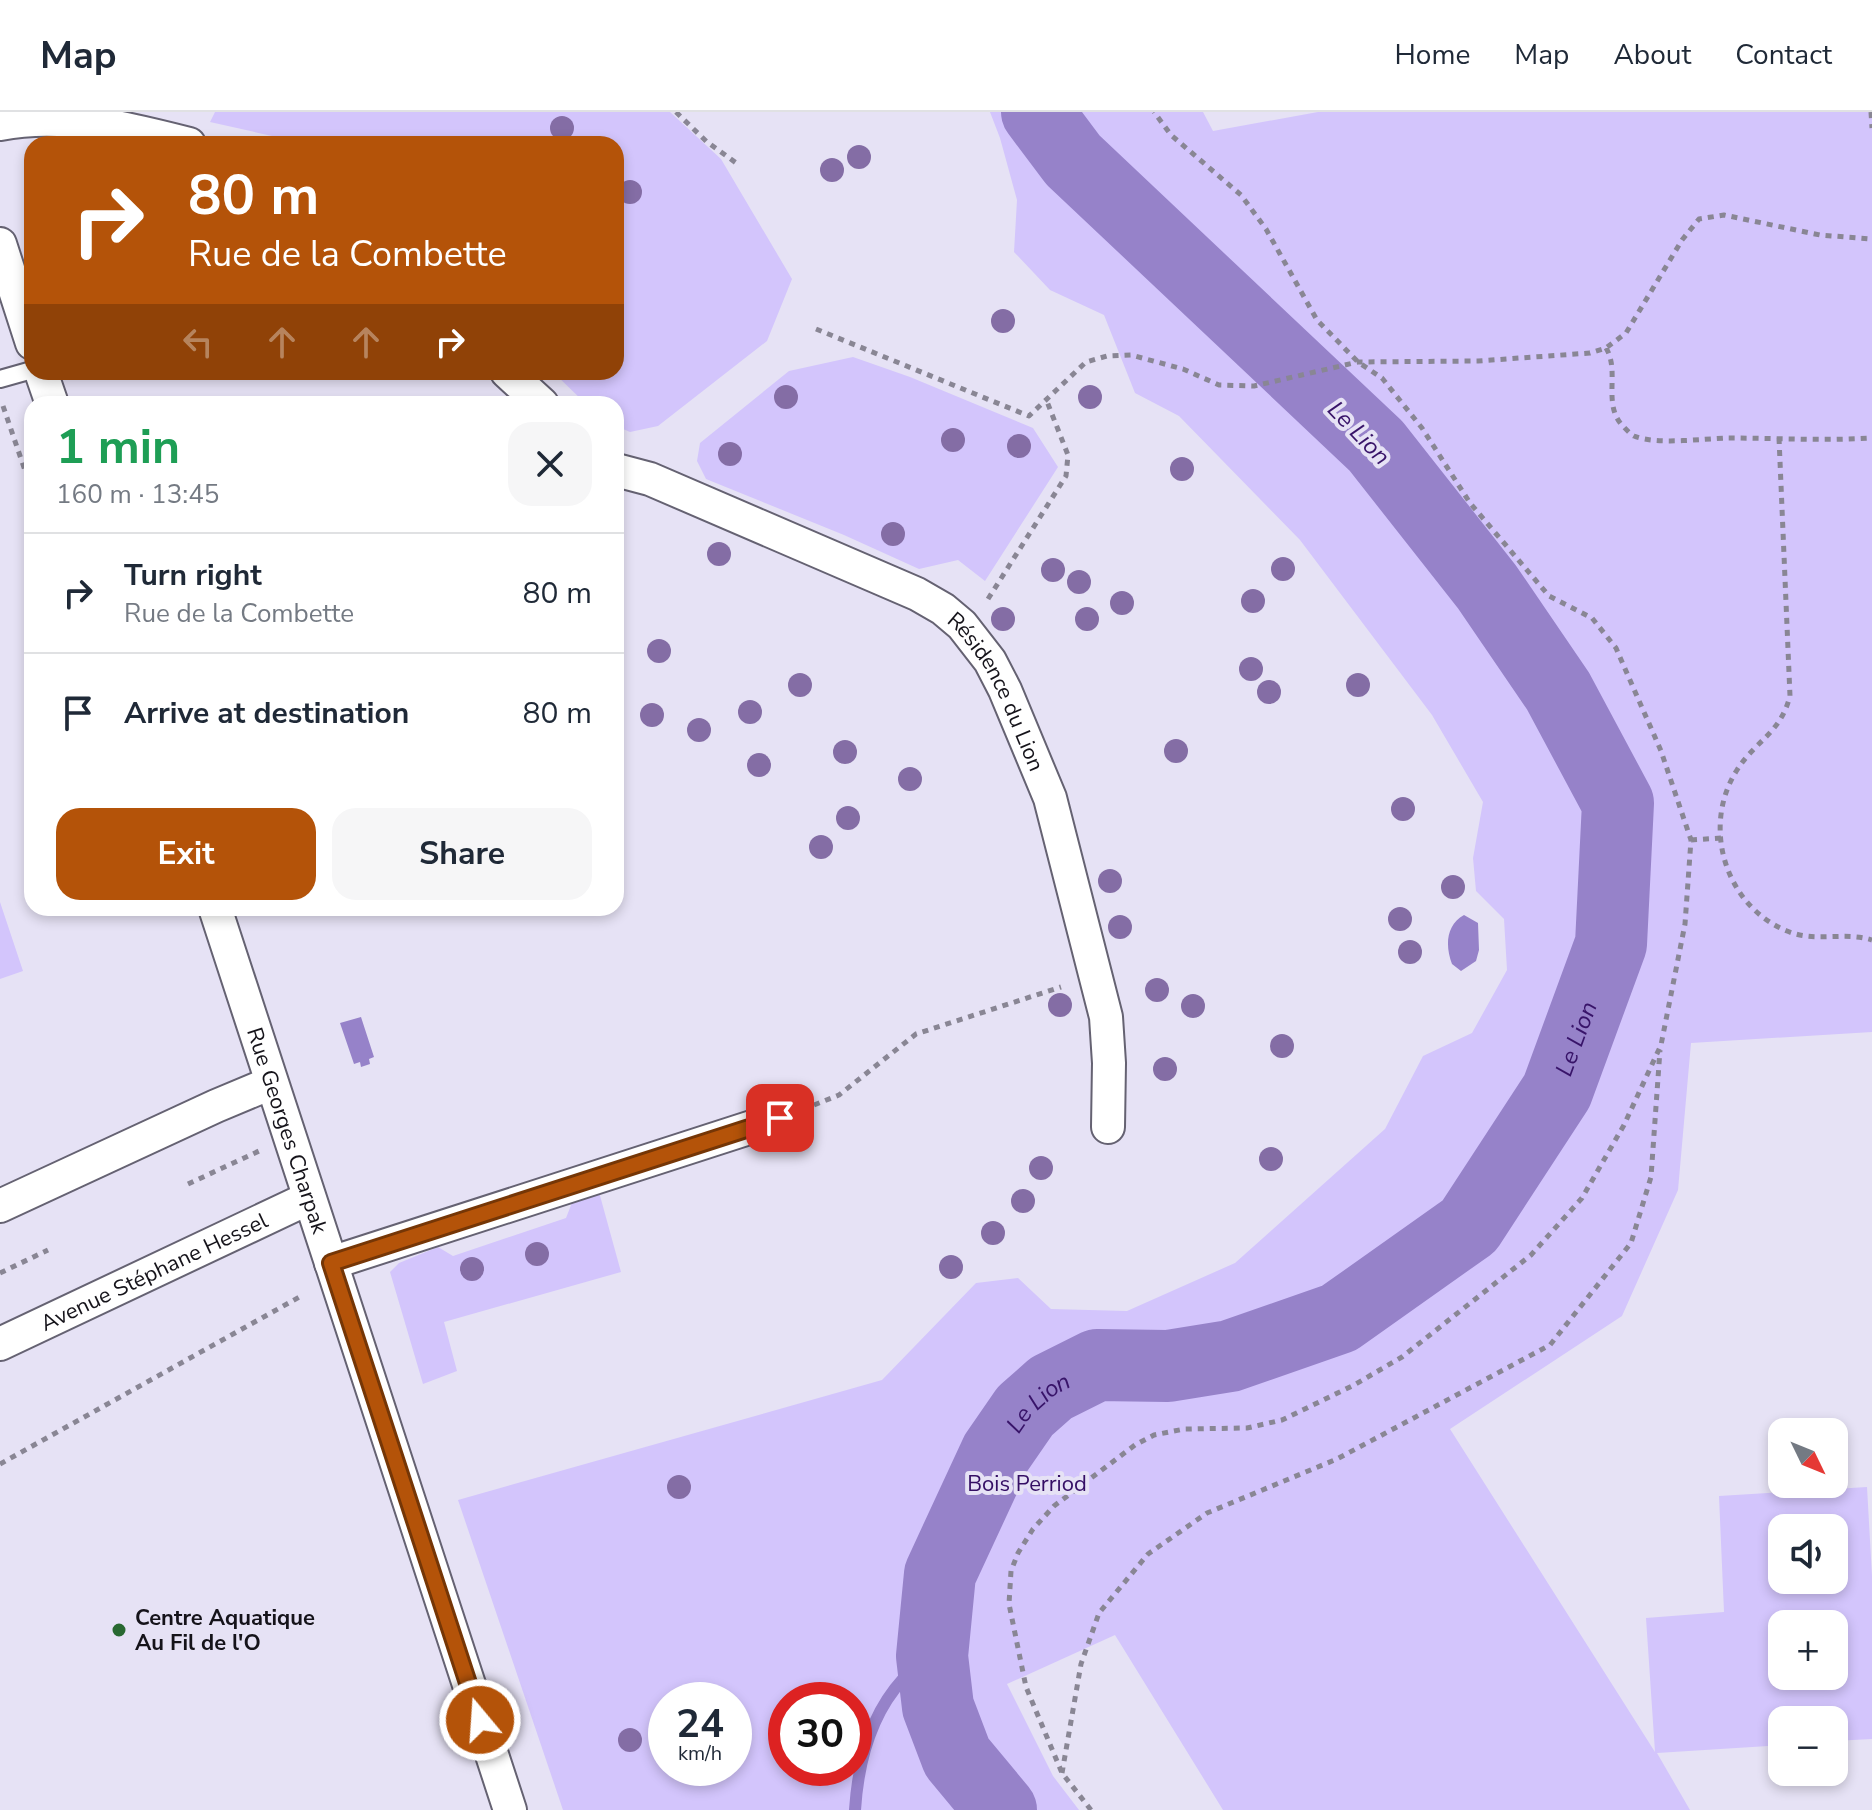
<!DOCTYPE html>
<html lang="en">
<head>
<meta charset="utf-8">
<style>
  body { margin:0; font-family:"Nunito Sans",sans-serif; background:#f6f6f7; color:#1f2937; height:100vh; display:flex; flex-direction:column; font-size:30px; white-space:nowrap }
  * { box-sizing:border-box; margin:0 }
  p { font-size:26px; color:#747a83 }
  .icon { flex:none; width:44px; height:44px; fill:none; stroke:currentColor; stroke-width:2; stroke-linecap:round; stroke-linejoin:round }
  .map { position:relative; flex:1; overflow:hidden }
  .sheet { position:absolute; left:24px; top:284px; width:600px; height:520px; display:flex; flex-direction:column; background:#fff; border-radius:24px; box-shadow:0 4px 12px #0003 }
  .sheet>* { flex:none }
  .guide { position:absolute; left:24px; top:24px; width:600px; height:244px; border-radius:24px; box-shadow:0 4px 12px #0003; background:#b45309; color:#fff; overflow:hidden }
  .needle { width:52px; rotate:133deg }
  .tools { position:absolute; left:1768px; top:1306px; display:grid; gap:16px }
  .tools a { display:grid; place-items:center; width:80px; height:80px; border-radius:16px; background:#fff; box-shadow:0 4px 12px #0003; font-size:40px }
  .speed { position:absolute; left:648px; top:1570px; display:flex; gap:16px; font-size:40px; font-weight:700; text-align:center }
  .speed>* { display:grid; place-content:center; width:104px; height:104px; border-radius:50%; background:#fff; box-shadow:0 4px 12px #0003; line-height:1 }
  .speed small { font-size:20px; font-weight:400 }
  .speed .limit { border:12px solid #d22; background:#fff; color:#111 }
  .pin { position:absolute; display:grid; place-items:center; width:68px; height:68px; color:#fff; margin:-34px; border-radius:16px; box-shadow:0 4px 12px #0006 }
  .me { position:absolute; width:88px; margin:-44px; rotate:342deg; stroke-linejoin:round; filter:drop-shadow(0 0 6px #0008) }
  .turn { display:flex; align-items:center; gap:28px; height:168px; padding:0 32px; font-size:36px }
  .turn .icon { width:104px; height:104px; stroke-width:2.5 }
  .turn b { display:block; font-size:56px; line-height:68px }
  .lanes { display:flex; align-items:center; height:76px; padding:0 32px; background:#0003; justify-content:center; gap:40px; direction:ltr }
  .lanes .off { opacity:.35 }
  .round { display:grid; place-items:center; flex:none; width:84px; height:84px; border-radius:24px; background:#f6f6f7 }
  .overview { display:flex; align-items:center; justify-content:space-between; height:136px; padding:0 32px }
  h1 { font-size:48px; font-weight:700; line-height:60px; color:#1e9e55 }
  .action { display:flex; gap:16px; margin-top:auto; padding:16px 32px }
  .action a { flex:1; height:92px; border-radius:24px; background:#b45309; color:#fff; font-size:32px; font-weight:700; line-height:92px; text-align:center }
  .action a+a { background:#f6f6f7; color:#1f2937 }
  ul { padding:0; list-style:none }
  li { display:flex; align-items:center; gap:24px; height:120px; padding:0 32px; border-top:2px solid #e0e1e3 }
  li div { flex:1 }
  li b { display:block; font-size:30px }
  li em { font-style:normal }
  header { display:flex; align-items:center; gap:48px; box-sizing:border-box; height:112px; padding:0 40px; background:#fff; border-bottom:2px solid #e0e1e3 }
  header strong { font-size:38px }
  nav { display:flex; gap:44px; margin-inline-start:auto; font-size:28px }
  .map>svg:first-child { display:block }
</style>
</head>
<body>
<header>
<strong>Map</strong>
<nav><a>Home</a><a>Map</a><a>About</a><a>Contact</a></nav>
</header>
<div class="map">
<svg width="1872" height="1698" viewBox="0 0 1872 1698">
  <rect width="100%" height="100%" fill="#e6e2f5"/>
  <!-- green -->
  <path fill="#d3c5fc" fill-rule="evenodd" d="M215,0h455l51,47 71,120 -25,62 -109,85 -28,6 -14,-6v-22h-30l-33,-32h63v-228h-325l-10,-6 -71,-16z
    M990,0h213l10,19 105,-19h554v920l-181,11 -13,147 -56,126 -172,113 205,323 -9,-134 78,-6 -5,-116 148,-9 5,89v163l-38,2v-21h-52v25l-125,8 33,57h-467l-108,-175 -108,49 46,92 26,34h-516l-105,-310 424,-120 94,-97 42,-5 33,31 76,2 108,-48 150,-134 38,-73 49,-23 35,-63 -3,-51 -28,-28 -3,-33 10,-56 -51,-87 -132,-175 -121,-124 -44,-23 -31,-78 -54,-25 -36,-38 3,-52 -17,-62zM1782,1416h52v52h-52zM1782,1512h52v52h-52zM734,1588v68h-68v-68zM854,1588v68h-68v-68z
    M853,245l57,20 123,51 25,39 -73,114 -27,-21 -39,9 -75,-34 -138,-56 -9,-18 3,-18 89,-72z
    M0,790l23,69 -23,8z
    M599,1080l22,80 -177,50 13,49 -34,13 -33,-112 9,-9 39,-16 15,9 113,-38 7,-18z"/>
  <!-- water -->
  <path fill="#9682c9" d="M1464,803l14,8 1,27 -3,11 -15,10 -9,-7c-7,-18 -6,-39 12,-49z
    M361,905l13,40 -5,2 1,5 -9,3 -1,-5 -6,2 -14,-41z"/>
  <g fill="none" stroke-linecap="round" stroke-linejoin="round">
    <!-- stream -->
    <path stroke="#9682c9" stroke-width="12" d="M855,1698c3,-47 16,-96 48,-131 8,-9 20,-16 29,-23"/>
    <!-- river -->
    <path stroke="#9682c9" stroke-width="72" id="s1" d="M1001,1698l-44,-53 -19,-50 -6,-51 8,-82 56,-121 29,-42 26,-23 46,-23 71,1 62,-10 109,-38 130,-92 88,-135 54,-147 7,-141 -60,-112 -71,-104 -111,-141 -303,-286 -36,-48"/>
    <!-- service casing -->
    <g stroke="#656272" stroke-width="20">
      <path id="service" d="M0,267l32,-9"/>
    </g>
    <!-- minor casing -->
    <g stroke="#656272" stroke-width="36">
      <g id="minor">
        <path d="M0,12c64,-12 127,4 189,20"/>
        <path d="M0,132l32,99"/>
        <path d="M41,260l11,32"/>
        <path d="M507,260l35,32"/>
        <path id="s2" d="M616,358l34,9 267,115 26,15 19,16 28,36 15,29 45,108 56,219 3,46 -1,64"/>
        <path id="s3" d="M215,796l295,902"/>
        <path d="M0,1094l216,-100 55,-23"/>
        <path d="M331,1151l449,-145"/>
        <path id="s4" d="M0,1232l309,-146"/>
      </g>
    </g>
    <!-- path -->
    <path stroke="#898694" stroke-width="5" stroke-dasharray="6 6" stroke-linecap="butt" d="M676,0l31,30 32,23
      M1871,0l1,16
      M816,217l213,87 57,-54 21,-6 24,-1 52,14 36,16 35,1 104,-24 120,-1 112,-8 16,-5 20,-15 56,-93 17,-21 25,-4 96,20 52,4
      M1606,236c14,23 -3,54 15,76 3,3 9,10 13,12 22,9 67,3 92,2 48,0 97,3 146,0
      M3,294l29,85
      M1779,326l11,258c-10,38 -34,44 -53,74 -36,56 -12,136 50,161 28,12 57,0 85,9
      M988,487l78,-123 2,-21 -22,-56
      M1691,728l30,-2
      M814,993l25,-10 77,-61 145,-47
      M188,1072l71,-33
      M0,1161l48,-23
      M0,1352l303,-169
      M1062,1661l19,-109 18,-51 49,-59 59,-41 130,-54 213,-114 81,-102 20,-66 9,-127
      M1091,1698l-29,-37 -36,-86 -17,-83 2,-33 7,-18 15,-24 21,-23 81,-61 19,-10 30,-6 63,-1 35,-8 72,-35 48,-28 129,-102 51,-57 42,-73 37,-80 24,-121 6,-84 -30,-89 -45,-103 -24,-30 -43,-22 -79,-93 -48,-75 -40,-50 -24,-16 -41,-42 -51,-91 -25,-34 -70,-60 -17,-23"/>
    <!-- service -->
    <use href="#service" stroke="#fff" stroke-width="16"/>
    <!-- minor -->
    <use href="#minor" stroke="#fff" stroke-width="32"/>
  </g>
  <!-- trees -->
  <g fill="#846da5">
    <circle cx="562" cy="16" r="12"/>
    <circle cx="859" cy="45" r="12"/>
    <circle cx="832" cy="58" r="12"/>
    <circle cx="630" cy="80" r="12"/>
    <circle cx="1003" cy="209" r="12"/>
    <circle cx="786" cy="285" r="12"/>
    <circle cx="1090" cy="285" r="12"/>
    <circle cx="953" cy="328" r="12"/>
    <circle cx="1019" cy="334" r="12"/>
    <circle cx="730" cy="342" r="12"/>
    <circle cx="1182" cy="357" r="12"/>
    <circle cx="893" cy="422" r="12"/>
    <circle cx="719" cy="442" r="12"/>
    <circle cx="1283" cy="457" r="12"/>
    <circle cx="1053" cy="458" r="12"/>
    <circle cx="1079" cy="470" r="12"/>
    <circle cx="1253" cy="489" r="12"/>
    <circle cx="1122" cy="491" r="12"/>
    <circle cx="1003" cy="507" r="12"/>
    <circle cx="1087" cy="507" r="12"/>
    <circle cx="659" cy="539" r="12"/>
    <circle cx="1251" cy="557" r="12"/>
    <circle cx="800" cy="573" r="12"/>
    <circle cx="1358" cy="573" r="12"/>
    <circle cx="1269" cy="580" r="12"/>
    <circle cx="750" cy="600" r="12"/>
    <circle cx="652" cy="603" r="12"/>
    <circle cx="699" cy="618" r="12"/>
    <circle cx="1176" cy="639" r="12"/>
    <circle cx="845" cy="640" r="12"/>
    <circle cx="759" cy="653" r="12"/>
    <circle cx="910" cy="667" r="12"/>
    <circle cx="1403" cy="697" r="12"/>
    <circle cx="848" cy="706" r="12"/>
    <circle cx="821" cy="735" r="12"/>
    <circle cx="1110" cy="769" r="12"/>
    <circle cx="1453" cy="775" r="12"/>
    <circle cx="1400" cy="807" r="12"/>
    <circle cx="1120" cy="815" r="12"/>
    <circle cx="1410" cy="840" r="12"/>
    <circle cx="1157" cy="878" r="12"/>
    <circle cx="1060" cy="893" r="12"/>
    <circle cx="1193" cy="894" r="12"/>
    <circle cx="1282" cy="934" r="12"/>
    <circle cx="1165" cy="957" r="12"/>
    <circle cx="1271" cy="1047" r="12"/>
    <circle cx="1041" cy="1056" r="12"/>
    <circle cx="1023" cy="1089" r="12"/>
    <circle cx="993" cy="1121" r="12"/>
    <circle cx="537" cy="1142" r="12"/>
    <circle cx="951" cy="1155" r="12"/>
    <circle cx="472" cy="1157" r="12"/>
    <circle cx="679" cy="1375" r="12"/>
    <circle cx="630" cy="1628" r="12"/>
  </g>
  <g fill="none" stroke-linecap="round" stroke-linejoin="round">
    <!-- route casing -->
    <g stroke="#753606" stroke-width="20">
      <path id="route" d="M480,1608l-149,-457 449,-145"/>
    </g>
    <!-- route -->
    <use href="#route" stroke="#b45309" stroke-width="14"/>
  </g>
  <!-- markers -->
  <circle fill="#286831" stroke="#e6e2f5" stroke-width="3" cx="119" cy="1518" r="8"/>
  <g text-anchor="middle" stroke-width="8" stroke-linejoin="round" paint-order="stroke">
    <!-- street labels -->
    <g font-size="22" fill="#15131a" stroke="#e6e2f5">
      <text dy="8" stroke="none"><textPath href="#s2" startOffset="456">Résidence du Lion</textPath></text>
      <text dy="8" stroke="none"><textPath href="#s3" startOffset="234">Rue Georges Charpak</textPath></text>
      <text dy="8" stroke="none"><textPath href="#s4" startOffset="170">Avenue Stéphane Hessel</textPath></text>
    </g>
    <!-- park labels -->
    <g font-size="22" fill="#340e64" stroke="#e6e2f5">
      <text x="1027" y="1379">Bois Perriod</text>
    </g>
    <!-- poi labels -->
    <g font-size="22" font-weight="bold" fill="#15131a" stroke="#e6e2f5" text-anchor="start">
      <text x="135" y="1513">Centre Aquatique<tspan x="135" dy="25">Au Fil de l'O</tspan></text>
    </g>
    <!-- water labels -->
    <g font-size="24" font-style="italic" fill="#381469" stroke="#e6e2f5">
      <text transform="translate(1359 321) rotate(46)" y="8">Le Lion</text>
      <text dy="8" stroke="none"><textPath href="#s1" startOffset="1152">Le Lion</textPath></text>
      <text dy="8" stroke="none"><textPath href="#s1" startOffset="456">Le Lion</textPath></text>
    </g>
  </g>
</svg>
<div class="tools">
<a><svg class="needle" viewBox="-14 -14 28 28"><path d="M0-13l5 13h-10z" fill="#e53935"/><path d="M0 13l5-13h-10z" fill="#747a83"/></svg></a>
<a><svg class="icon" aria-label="sound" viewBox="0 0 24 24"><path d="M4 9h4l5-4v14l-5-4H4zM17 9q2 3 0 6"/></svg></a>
<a>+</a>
<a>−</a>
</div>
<div class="speed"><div>24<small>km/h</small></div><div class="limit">30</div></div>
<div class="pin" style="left:780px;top:1006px;background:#d93025"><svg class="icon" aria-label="arrive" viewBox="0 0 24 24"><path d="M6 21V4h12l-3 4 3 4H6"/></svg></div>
<svg class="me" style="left:480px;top:1608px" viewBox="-20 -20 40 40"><circle r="17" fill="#b45309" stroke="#fff" stroke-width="3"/><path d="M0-11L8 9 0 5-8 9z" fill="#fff"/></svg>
<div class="guide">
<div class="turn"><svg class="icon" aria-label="right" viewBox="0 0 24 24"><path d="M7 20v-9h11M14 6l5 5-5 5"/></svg><div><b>80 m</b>Rue de la Combette</div></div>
<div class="lanes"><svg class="icon off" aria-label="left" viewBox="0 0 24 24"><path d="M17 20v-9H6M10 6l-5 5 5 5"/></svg><svg class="icon off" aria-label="ahead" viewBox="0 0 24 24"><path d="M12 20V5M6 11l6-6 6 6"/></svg><svg class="icon off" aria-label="ahead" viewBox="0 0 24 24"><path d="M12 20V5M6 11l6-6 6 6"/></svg><svg class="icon" aria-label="right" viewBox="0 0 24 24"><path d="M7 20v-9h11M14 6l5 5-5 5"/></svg></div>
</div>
<section class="sheet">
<div class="overview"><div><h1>1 min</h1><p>160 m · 13:45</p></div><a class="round"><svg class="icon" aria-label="close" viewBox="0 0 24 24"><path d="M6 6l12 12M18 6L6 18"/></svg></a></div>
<ul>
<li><svg class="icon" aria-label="right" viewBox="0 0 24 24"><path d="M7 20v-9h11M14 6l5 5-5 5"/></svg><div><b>Turn right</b><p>Rue de la Combette</p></div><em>80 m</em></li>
<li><svg class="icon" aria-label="arrive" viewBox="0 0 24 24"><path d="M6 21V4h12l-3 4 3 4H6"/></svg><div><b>Arrive at destination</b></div><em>80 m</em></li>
</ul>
<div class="action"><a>Exit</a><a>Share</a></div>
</section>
</div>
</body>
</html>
